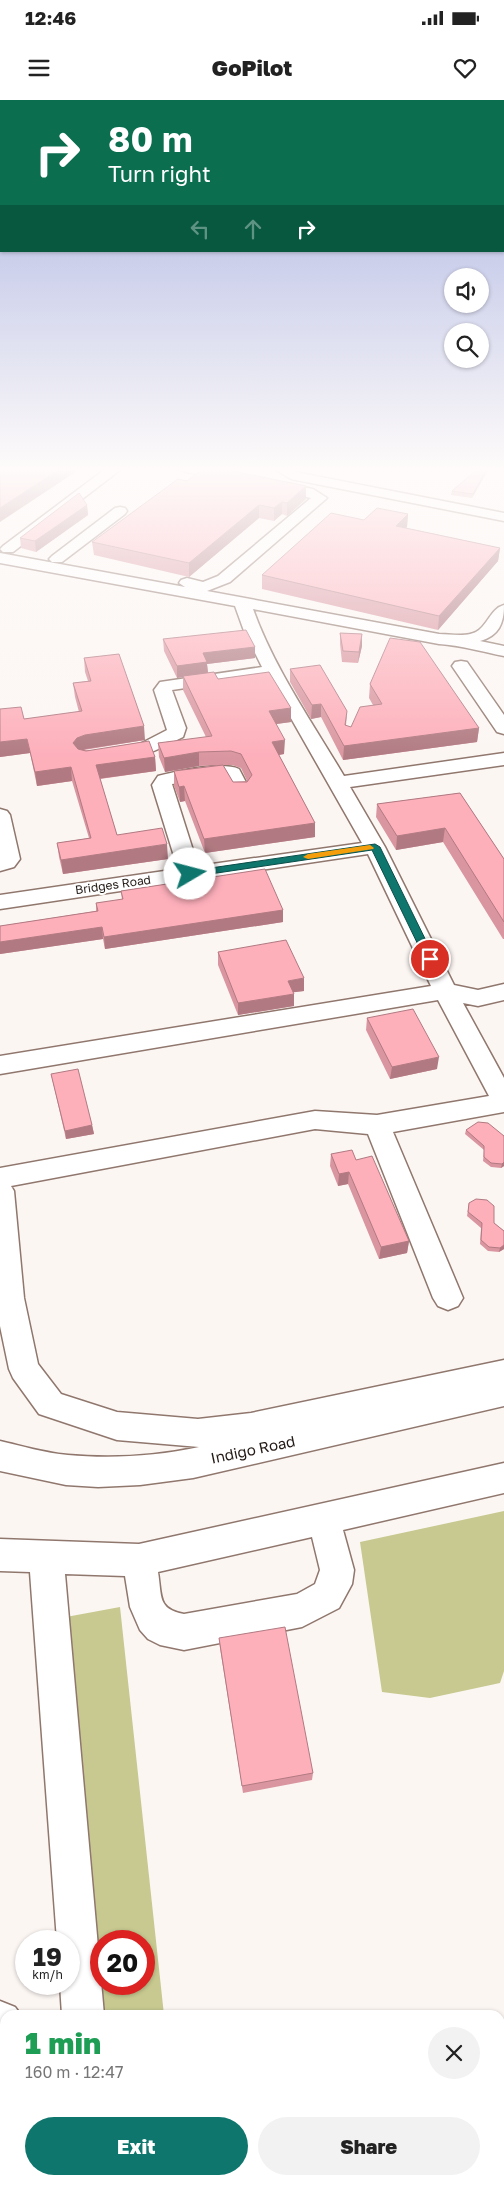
<!DOCTYPE html>
<html lang="en">
<head>
<meta charset="utf-8">
<style>
  body { margin:0; font-family:"Golos Text",sans-serif; background:#f2f2f2; color:#222; height:100vh; display:flex; flex-direction:column; font-size:19px; white-space:nowrap }
  * { box-sizing:border-box; margin:0 }
  p { font-size:16px; color:#767676 }
  .icon { flex:none; width:28px; height:28px; fill:none; stroke:currentColor; stroke-width:2; stroke-linecap:round; stroke-linejoin:round }
  .map { position:relative; flex:1; overflow:hidden }
  .sheet { position:absolute; left:0px; top:1910px; width:505px; height:175px; display:flex; flex-direction:column; background:#fff; border-radius:15px 15px 0 0; box-shadow:0 1px 4px #0004 }
  .sheet>* { flex:none }
  .guide { position:absolute; left:0px; top:0px; width:505px; height:152px; box-shadow:0 1px 4px #0004; background:#0b6e4f; color:#fff; overflow:hidden }
  .tools { position:absolute; left:444px; top:168px; display:grid; gap:10px }
  .tools a { display:grid; place-items:center; width:45px; height:45px; border-radius:50%; background:#fff; box-shadow:0 1px 4px #0004; font-size:25px }
  .speed { position:absolute; left:15px; top:1830px; display:flex; gap:10px; font-size:25px; font-weight:700; text-align:center }
  .speed>* { display:grid; place-content:center; width:65px; height:65px; border-radius:50%; background:#fff; box-shadow:0 1px 4px #0004; line-height:1 }
  .speed small { font-size:12px; font-weight:400 }
  .speed .limit { border:8px solid #d22; background:#fff; color:#111 }
  .pin { position:absolute; display:grid; place-items:center; width:42px; height:42px; color:#fff; margin:-21px; border:2px solid #fff; border-radius:50%; box-shadow:0 1px 5px #0007 }
  .me { position:absolute; width:55px; margin:-28px; rotate:82deg; stroke-linejoin:round; filter:drop-shadow(0 0 4px #0008) }
  .turn { display:flex; align-items:center; gap:18px; height:105px; padding:0 25px; font-size:22px }
  .turn .icon { width:65px; height:65px; stroke-width:2.5 }
  .turn b { display:block; font-size:35px; line-height:42px }
  .lanes { display:flex; align-items:center; height:48px; padding:0 25px; background:#0003; justify-content:center; gap:25px; direction:ltr }
  .lanes .off { opacity:.35 }
  .round { display:grid; place-items:center; flex:none; width:52px; height:52px; border-radius:26px; background:#f2f2f2 }
  .overview { display:flex; align-items:center; justify-content:space-between; height:85px; padding:0 25px }
  h1 { font-size:30px; font-weight:800; line-height:38px; color:#1e9e55 }
  .primary-button { display:flex; gap:10px; margin-top:auto; padding:10px 25px }
  .primary-button a { flex:1; height:58px; border-radius:30px; background:#0f766e; color:#fff; font-size:20px; font-weight:800; line-height:58px; text-align:center }
  .primary-button a+a { background:#f2f2f2; color:#222 }
  .status { display:flex; justify-content:space-between; align-items:center; height:35px; padding:0 25px; background:#fff; direction:ltr }
  .status svg { height:14px; fill:currentColor }
  header { display:flex; justify-content:space-between; align-items:center; height:65px; padding:0 25px; background:#fff; font-size:22px; font-weight:800 }
  .map>svg:first-child { display:block }
</style>
</head>
<body>
<div class="status"><b>12:46</b><svg viewBox="0 0 49 12"><path d="M0 12V9h3v3zM5 12V6h3v6zM10 12V3h3v9zM15 12V0h3v12zM26 1h20v11H26zM47 4h2v5h-2z"/></svg></div>
<header><svg class="icon" aria-label="menu" viewBox="0 0 24 24"><path d="M4 6h16M4 12h16M4 18h16"/></svg>GoPilot<svg class="icon" aria-label="heart" viewBox="0 0 24 24"><path d="M12 20l-8-8c-3-5 5-10 8-4 3-6 11-1 8 4z"/></svg></header>
<div class="map">
<svg width="504" height="2085" viewBox="0 0 504 2085">
  <rect width="100%" height="100%" fill="#fcf6f3"/>
  <!-- green -->
  <path fill="#c7c990" fill-rule="evenodd" d="M504,1411v160l-4,12 -70,15 -48,-6 -22,-150z
    M120,1507l44,408h-62l-36,-398zM101,1841h43v43h-43z
    M504,2036v49h-170l21,-5h145v-41z
    M116,2080h66l1,5h-66z"/>
  <g fill="none" stroke-linecap="round" stroke-linejoin="round">
    <!-- minor casing -->
    <g stroke="#90776d" stroke-width="3">
      <path id="minor" d="M108,367h16l-111,85h-10l-3,-3 3,-3z
        M175,367h28l110,22 14,9 -97,84 -23,9 232,43c12,0 30,4 40,-4 9,-7 13,-22 25,-25 0,18 -5,31 -24,36l24,5v10c-21,-4 -44,-11 -65,-12l-186,-35c21,59 59,113 91,167l160,-23v12l-154,22 35,60 69,138 24,5 26,-6v16l-26,6 -15,-3 41,75v34l-111,20 70,166 -5,8 -10,4 -10,-4 -5,-8 -65,-164 -53,-5 -304,57 3,5 10,107 14,66 23,30 56,18 81,7 53,-6 253,-53v46l-311,72 -53,7 -42,2 -32,-2 -66,-14v-30c22,5 45,12 68,14 43,4 89,1 131,-8l-82,-7 -78,-26 -26,-36 -4,-9 -9,-43v-158l315,-57 62,4 112,-19 -51,-96 -438,74v-18l431,-70 -63,-132 -368,55v-14l178,-26 -26,-84 6,-9c19,-5 64,-15 81,-7l11,21 -3,4h-14l-9,-17 -52,7 26,82 164,-23 -95,-167 -95,14 14,38 -3,9c-22,11 -48,26 -74,20l-3,-4 3,-4 31,-5 27,-14 -13,-40 6,-8 102,-15 -18,-36 -9,-25 -235,-43v-10l185,34 -6,-4 2,-3 6,-2 16,4 15,-6 93,-78 -129,-27z
        M271,367h17l7,5 209,41v8l-213,-42z
        M120,407l5,1 2,3 -2,3 -63,48h-10l-3,-3 3,-3 63,-48z
        M461,561l6,1 37,53v19l-7,-2 -45,-66 3,-4z
        M0,709l7,2 3,4 10,44 -6,8 -14,4z
        M504,1363v30l-161,37 11,40 -2,14 -13,24 -37,19 -118,23 -24,-5 -12,-6 -8,-9 -10,-23 -5,-31 -60,-2 39,441h-42l-2,-31h9v-43h-12l-27,-369 -30,-1v-32l139,5zM312,1437l8,33 -5,14 -18,10 -113,20c-27,-5 -22,-18 -26,-42z
        M0,1901l15,6 6,8h-16v35l-5,-2z
        M74,2080h46v5h-46z"/>
    </g>
    <!-- minor -->
    <use href="#minor" fill="#fff" fill-rule="evenodd"/>
  </g>
  <!-- wall -->
  <path fill="#da96a0" fill-rule="evenodd" d="M480,367l-8,31 -21,-3 1,-4z
    M187,381l119,5v13l-19,17 -5,-2 -8,7 -15,-3 -70,59 -95,-22 -2,-13z
    M87,405l1,10 -52,37 -15,-4 -1,-10z
    M408,414l-1,13 -1,1 94,20 -2,13 -60,69 -176,-41v-14l102,-55z
    M340,533l22,1v12l-4,17 -16,-1 -2,-18z
    M163,539l92,8v11l-48,6 1,9 10,6 73,29v14l-15,2 8,30 -5,1 36,68v14l-110,16 -20,-52 -5,1 -6,-16v-15l45,-6 -20,1 -34,6 -6,-15 -1,-14 48,-6 -23,-47v-13l-6,1 -13,-27zM223,665h9l9,3 6,13 -14,1z
    M84,558l61,82 -61,10 71,7 1,14 -56,8 17,56 51,24 -105,15 -4,-17 -2,-14 32,-5 -17,-57 -35,5 -7,-33 -30,4v-48l24,10 55,-7 -4,-15 -2,-14 15,-2 -3,-9z
    M290,569l56,57 5,1 22,-22 -4,-7 1,-14 109,44 -2,14 -134,18 -22,-43 -10,2 -21,-37z
    M460,693l44,66v80h-1l-60,-97 -47,8 -20,-33 1,-13z
    M121,791l162,19v12l-178,27 -2,-10 -103,15v-28l96,-15v-8l26,-3z
    M218,852l86,39 -11,1 1,14 -56,9 -20,-50z
    M367,918l70,51 -47,10 -24,-49z
    M51,974l41,51 2,9 -28,5z
    M466,1030l38,6v30l-3,2 -10,-1 -8,-6 1,-11 -19,-16z
    M331,1054l25,6 53,81 -2,12 -28,6 -31,-75 -10,2 -8,-20z
    M469,1103l35,28v18l-5,3 -11,-1 -8,-7 1,-16 -14,-12z
    M219,1538l94,135 -1,7 -69,13 -23,-145z"/>
  <!-- shaded-wall -->
  <path fill="#b17a82" d="M63,367h20l-83,55v-14z
    M488,367h2l-18,31 1,-4z
    M306,386v13l-19,17v-13z
    M282,402v12l-8,7v-13z
    M87,405l1,10 -52,37 -1,-11z
    M259,405v13l-70,59v-14z
    M408,414l-1,13 -13,12 2,-13z
    M500,448l-2,13 -60,69 1,-14z
    M362,534v12l-4,17 1,-11z
    M255,547v11l-48,6 1,9 -31,5v-12l26,-13z
    M321,604v13l-10,2 1,-14z
    M291,608v14l-22,3v-14z
    M347,611l-1,14 -2,14 1,-14z
    M144,626l1,14 -59,9 -8,3 -5,-9 4,-5 8,-3z
    M479,628l-2,14 -134,18 1,-14z
    M27,639l3,14 -30,4v-15z
    M285,640l-1,14 -12,2v-14z
    M199,652v14l-34,6 -1,-14z
    M155,657l1,14 -59,8 -1,-14z
    M71,667l1,14 -35,5 -2,-14z
    M184,686l1,15 -5,1 -1,-15z
    M315,723v14l-110,16 -1,-14z
    M445,728l-2,14 -47,8 1,-14z
    M167,744l1,15 -105,15 -2,-14z
    M283,810v12l-178,27 -1,-12z
    M102,827l1,12 -103,15v-12z
    M304,878v13l-16,2v-12z
    M294,894v12l-56,9v-12z
    M439,957l-2,12 -47,10 2,-12z
    M92,1025l2,9 -28,5 -1,-8z
    M504,1062v4l-3,2 1,-4z
    M349,1072l-1,12 -10,2 1,-12z
    M409,1141l-2,12 -28,6 2,-12z
    M504,1145v4l-5,3 1,-4z"/>
  <!-- building -->
  <path fill="#fdafba" stroke="#b17a82" d="M0,367h63l-63,41z
    M205,367h8l93,19 -19,17 -5,-1 -8,6 -15,-3 -70,58 -97,-21 86,-63 9,2z
    M480,367h8l-15,27 -21,-3z
    M79,393l8,12 -52,36 -15,-3z
    M377,408l31,6 -12,12 104,22 -61,68 -177,-41 69,-62 33,7z
    M246,530l9,17 -52,6 4,9 -30,4 -14,-27z
    M340,533l22,1 -3,18 -16,-1z
    M390,538l30,4 59,86 -135,18 -23,-42 -9,1 -22,-36 30,-4 27,46 -2,14 6,2 9,-20 22,-3 -12,-20z
    M119,554l25,72 -59,9 -8,3 -4,5 5,6 8,2 63,-10 6,16 -59,8 21,70 45,-7 5,16 -106,16 -4,-17 34,-5 -20,-71 -36,5 -8,-33 -27,3v-33l21,-2 3,12 58,-8 -9,-28 18,-2 -7,-23z
    M214,572l4,7 51,-7 22,36 -22,3 16,29 -13,2 43,81 -111,16 -20,-53 -5,1 -5,-16 49,-6 10,17h14l5,-7 -11,-21 -10,-3 -32,1 -35,6 -6,-15 54,-7 -29,-60z
    M460,693l44,66v63l-59,-94 -48,8 -20,-32z
    M265,769l18,41 -179,27 -2,-10 -102,15v-16l98,-15 -2,-8 27,-4 -2,-8z
    M286,840l18,38 -16,3 6,13 -56,9 -20,-51z
    M413,909l26,48 -47,10 -25,-49z
    M78,969l14,56 -27,6 -14,-57z
    M478,1022l10,1 16,13v26l-2,2 -11,-1 -7,-6v-11l-18,-16z
    M352,1050l4,10 16,-4 37,85 -28,6 -32,-75 -10,2 -8,-20z
    M476,1099l11,1 7,6v17l10,8v14l-4,3 -11,-1 -8,-7 1,-17 -14,-11 1,-9z
    M285,1527l28,146 -71,13 -23,-148z"/>
  <!-- sky -->
  <linearGradient id="sky" x2="0" y2="1"><stop stop-color="#a5aedf"/><stop offset="0.56" stop-color="#fefbfa"/><stop offset="1" stop-color="#fefbfa" stop-opacity="0"/></linearGradient>
  <rect width="504" height="659" fill="url(#sky)"/>
  <!-- route -->
  <path fill="#0f766e" stroke="#0a4d48" d="M375,744l5,3 55,112 -2,3h-7l-1,-3 -53,-109 -182,27 -4,-3 4,-3z"/>
  <!-- slow -->
  <path fill="#f59e0b" d="M370,745l4,3 -1,1 -65,10 -5,-2 5,-3z"/>
  <g text-anchor="middle" stroke-width="4" stroke-linejoin="round" paint-order="stroke">
    <!-- street labels -->
    <g font-size="12" fill="#231a16" stroke="#fff">
      <text transform="translate(113 785) rotate(-8)" y="4">Bridges Road</text>
    </g>
    <!-- near-street labels -->
    <g font-size="15" fill="#231a16" stroke="#fff">
      <text transform="translate(253 1350) rotate(-12)" y="5">Indigo Road</text>
    </g>
  </g>
</svg>
<div class="tools">
<a><svg class="icon" aria-label="sound" viewBox="0 0 24 24"><path d="M4 9h4l5-4v14l-5-4H4zM17 9q2 3 0 6"/></svg></a>
<a><svg class="icon" aria-label="search" viewBox="0 0 24 24"><circle cx="10" cy="10" r="6"/><path d="M15 15l6 6"/></svg></a>
</div>
<div class="speed"><div>19<small>km/h</small></div><div class="limit">20</div></div>
<div class="pin" style="left:430px;top:859px;background:#d93025"><svg class="icon" aria-label="arrive" viewBox="0 0 24 24"><path d="M6 21V4h12l-3 4 3 4H6"/></svg></div>
<svg class="me" style="left:190px;top:774px" viewBox="-20 -20 40 40"><circle r="19" fill="#fff"/><path d="M0-13L10 11 0 6-10 11z" fill="#0f766e"/></svg>
<div class="guide">
<div class="turn"><svg class="icon" aria-label="right" viewBox="0 0 24 24"><path d="M7 20v-9h11M14 6l5 5-5 5"/></svg><div><b>80 m</b>Turn right</div></div>
<div class="lanes"><svg class="icon off" aria-label="left" viewBox="0 0 24 24"><path d="M17 20v-9H6M10 6l-5 5 5 5"/></svg><svg class="icon off" aria-label="ahead" viewBox="0 0 24 24"><path d="M12 20V5M6 11l6-6 6 6"/></svg><svg class="icon" aria-label="right" viewBox="0 0 24 24"><path d="M7 20v-9h11M14 6l5 5-5 5"/></svg></div>
</div>
<section class="sheet">
<div class="overview"><div><h1>1 min</h1><p>160 m · 12:47</p></div><a class="round"><svg class="icon" aria-label="close" viewBox="0 0 24 24"><path d="M6 6l12 12M18 6L6 18"/></svg></a></div>
<div class="primary-button"><a>Exit</a><a>Share</a></div>
</section>
</div>
</body>
</html>
